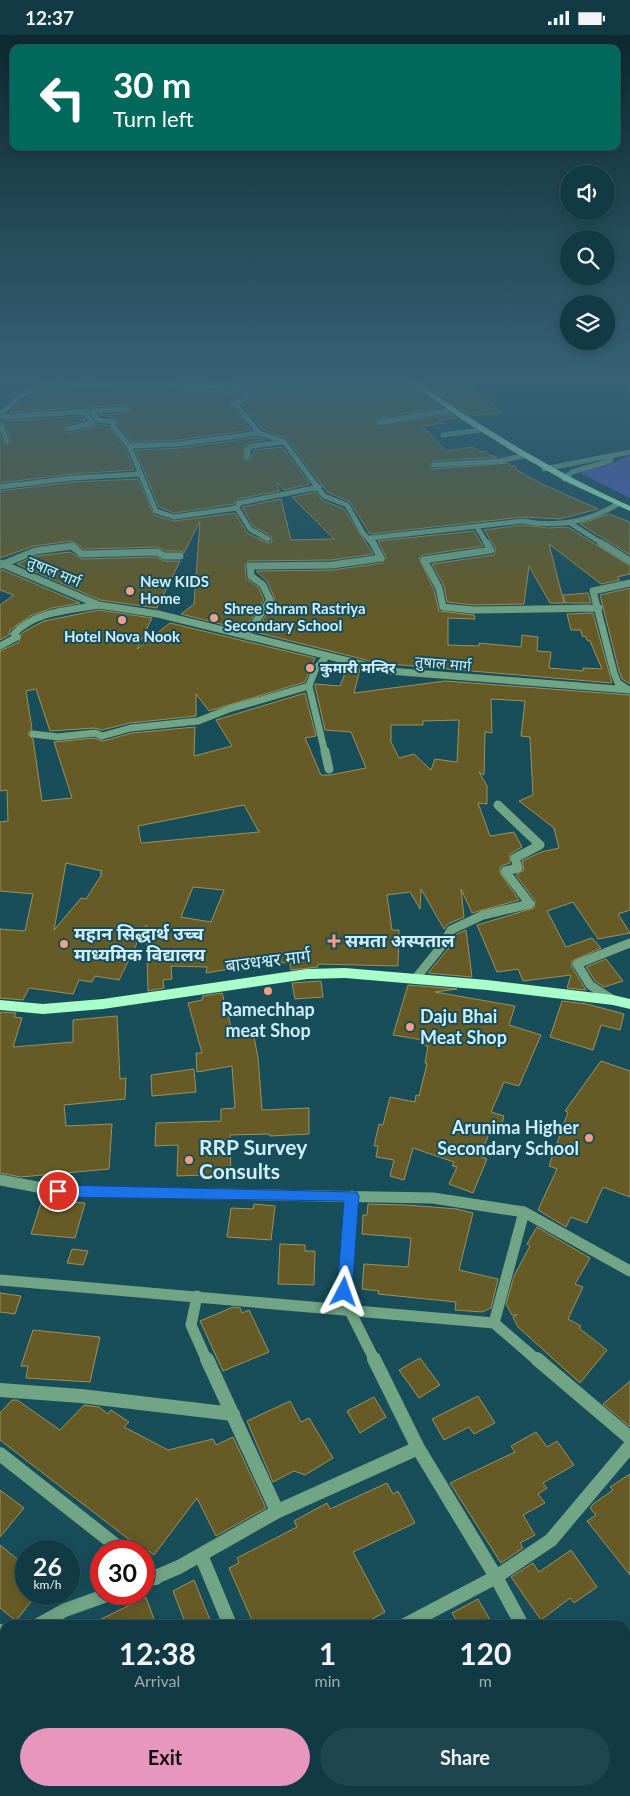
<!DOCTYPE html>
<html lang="en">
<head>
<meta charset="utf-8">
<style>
  body { margin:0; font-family:Lato,"Noto Sans Devanagari",sans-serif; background:#1f454f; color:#f1f3f6; height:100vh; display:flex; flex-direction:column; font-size:19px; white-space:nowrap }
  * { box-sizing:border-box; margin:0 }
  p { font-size:16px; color:#9cadb2 }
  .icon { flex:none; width:28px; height:28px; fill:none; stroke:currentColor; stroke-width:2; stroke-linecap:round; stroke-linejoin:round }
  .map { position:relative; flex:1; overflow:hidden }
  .side { position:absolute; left:0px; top:1585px; width:630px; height:176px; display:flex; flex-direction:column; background:#123a44; border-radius:15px 15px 0 0; box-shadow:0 2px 12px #0003,0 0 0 1px #31545d }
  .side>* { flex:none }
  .top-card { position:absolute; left:10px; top:10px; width:610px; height:105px; border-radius:10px; box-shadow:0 2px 12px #0003,0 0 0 1px #31545d; background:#00695c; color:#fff; overflow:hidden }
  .fabs { position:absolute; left:560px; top:130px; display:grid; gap:10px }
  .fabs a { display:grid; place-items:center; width:55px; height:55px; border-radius:50%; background:#123a44; box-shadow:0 2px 12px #0003,0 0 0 1px #31545d; font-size:25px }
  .speed { position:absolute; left:15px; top:1505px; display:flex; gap:10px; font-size:25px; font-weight:700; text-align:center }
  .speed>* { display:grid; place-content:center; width:65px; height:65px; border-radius:50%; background:#123a44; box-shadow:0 2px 12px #0003,0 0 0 1px #31545d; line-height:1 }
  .speed small { font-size:12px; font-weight:400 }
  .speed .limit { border:8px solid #d22; background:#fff; color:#111 }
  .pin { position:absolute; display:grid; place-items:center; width:42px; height:42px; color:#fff; margin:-21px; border:2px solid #fff; border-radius:50%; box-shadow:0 1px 5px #0007 }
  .me { position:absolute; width:55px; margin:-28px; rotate:4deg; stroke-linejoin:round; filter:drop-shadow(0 0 4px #0008) }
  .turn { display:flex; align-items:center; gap:18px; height:105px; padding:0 20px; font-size:22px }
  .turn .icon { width:65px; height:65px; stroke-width:2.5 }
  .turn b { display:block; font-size:35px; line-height:42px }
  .eta { display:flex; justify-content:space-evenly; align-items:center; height:85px; text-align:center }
  .eta b { font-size:30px; font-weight:700; line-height:35px }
  .button { display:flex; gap:10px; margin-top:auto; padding:10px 20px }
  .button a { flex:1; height:58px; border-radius:30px; background:#e797bd; color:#111; font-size:20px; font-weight:700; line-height:58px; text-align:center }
  .button a+a { background:#1f454f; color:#f1f3f6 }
  .status { display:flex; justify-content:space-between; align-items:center; height:35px; padding:0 25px; background:#123a44; direction:ltr }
  .status svg { height:14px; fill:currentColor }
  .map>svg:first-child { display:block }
</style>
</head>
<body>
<div class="status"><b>12:37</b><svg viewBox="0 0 49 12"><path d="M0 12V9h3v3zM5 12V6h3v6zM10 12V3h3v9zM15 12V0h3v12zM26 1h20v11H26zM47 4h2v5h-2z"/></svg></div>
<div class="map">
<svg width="630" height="1761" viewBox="0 0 630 1761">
  <rect width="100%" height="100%" fill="#184d5a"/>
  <!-- green -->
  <path fill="#545ac2" d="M630,420v43l-48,-24v-2l27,-7z"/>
  <!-- building -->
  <path fill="#665b26" stroke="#9d915c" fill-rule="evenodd" d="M32,345h12l-21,9 -11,9h-7z
    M165,345h93l5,1 1,5h39l-4,-6h107l36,27 -64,11 -3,3 1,4 76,-11 5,4 -18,2 4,3 -21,3 24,25 27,-4 7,5 5,-1 4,4 8,2 -64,4 -3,4 2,4 77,-6 1,3h5l2,4 25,14 56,25 -38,10 -37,-2 -153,17 -20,-32 -23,-10 -41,-54 -24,-9 -20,-24 8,-5 2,-6 -1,-4 -12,-5z
    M418,345h46l16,16 3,-1 20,18 -32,3z
    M57,349l17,5 82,-1 82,5 3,2 -8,4 -2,5 20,26 -72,10 -48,2 -13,-17 -1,-6 -17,-4 28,-2 2,-5 -3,-3 -118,7 18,-15z
    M82,381l3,4 -20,6v6l4,1 25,-6 3,-3 12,2 16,22 9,22 -63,4 -71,9v-48l5,10h4l2,-4 -8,-20z
    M259,402l7,3 -15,2 -6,4 -1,14h6l4,-10 28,-3 28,37 -26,6 -7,-8 2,9 -41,8 -4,5 -60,9 -15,-6 -24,-57 45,-2z
    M138,444l16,36 20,6 61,-8 12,20 21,10 4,-1 -1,-6 -18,-10 -11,-19 39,-8 10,41 43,-1 -42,-42 24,-5 6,8 22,9 29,45 -41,6 -84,1 -3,5 1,12 13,10 5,12 -20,30 -63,-16 13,-10 6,-83 -16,32 -4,-2h-15l-8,-4 -73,2 -12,-8 -38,5 -34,12v-67l71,-9z
    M609,479l21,8v33l-50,-31z
    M523,490l25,3 20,-1 62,39v8l-13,3 3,3 -19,4 -52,-40 15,59h-14l-21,-37 -5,38 -51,1 -26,-3 -3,-16 -12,-22 62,-9 2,-7 -12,-18z
    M474,496l9,15 -60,9 -4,3 15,32 5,21 35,4 1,4 -27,-1v27l31,1v-3l42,4 1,-12 16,2 -1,14 14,1 -2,16 34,3v-3l19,1 -12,-28 -3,-1 -1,-3 -4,-1 -1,-6h-10l-4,-16 26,-1 19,70 -234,-20 -123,-31 20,-32 -7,-18 -12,-11 76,-1 50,-7 4,-6 -8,-16z
    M70,517l12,7 74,-2 8,4h16l-23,47 -57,-8 -83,-36 19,-8z
    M0,535h3l77,33 -28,5 -22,8 -20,14 -1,5 -9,5v-35l14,-10 -14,-5z
    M630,553v96l-8,-5 -3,-8 -19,-76z
    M588,558l3,10h-26l-2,-8z
    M99,575l53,8 -15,31 33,-26 145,35 -10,24 -96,29 -13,-17v22l-66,7 -28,7 -8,-2 -44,3 -14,-42 -10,2 6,38 -4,5 5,5 9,62 30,-3 -18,-56 40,-4 9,3 29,-8 63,-6 -1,29 38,-10 -16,-26 89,-27 11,43 -11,2 16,37h9l36,-7 -15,-36 -26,-2 -10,-44v-2l25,2 8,-20 12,3 -6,24 91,-12 185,14v215l-12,4 12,19 -32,6 -25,-37 -26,9 19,36 26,-9 9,10 -29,13v6l14,23 -19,-2 4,-13 -48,6 -5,-12 -21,3 -20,-47 57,-17 1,-7 -19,-26 8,-5 -2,-9 19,-9 18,-4 -5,-20 -35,-27 14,-6 -3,-58 -9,-1 4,-35 -34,-2 1,34 -7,-1 -1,43 -5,-3 8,14v18l-9,-1 12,33 24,-4 8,15 -12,7v9l-9,3 -2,5 20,29 -47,13 -11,-24 3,28 -16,7 -4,5 -23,-40 -1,20 -10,-17 -23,3 5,35h7l-1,36 -80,-2v3l-27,3 -1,-7 -18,-1 -66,11 1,-6 -36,-1 1,13 -9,1 1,8 -16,3 -2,-66 -27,55 -24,-4 -3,6 -13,-2 -6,14 -44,-6 -6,12 -23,-2v-69l25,2 8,-37 -33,-3v-69l8,-1 -1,-31 -7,1v-140l19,-9 2,-8 4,-3 19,-10zM459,685l-2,42 -22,-3 -4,11 -17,-16 -15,4 -8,-16v-17h32v-4zM244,770l15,27 -118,11 -3,-17zM66,828l36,8 -2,3h2l-16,25 -5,-1 -27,32zM193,852l31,3 -13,32 -30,-5z
    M466,895l6,47 -44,-4 25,-30 2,-8z
    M606,924l17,22 -19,6 -9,-6 -9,-14z
    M321,946l2,16 -28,2 -3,-16z
    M408,950l49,4 -22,3 80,14 -6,19 32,10 -22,51 -15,-4 -13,30 13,4 -4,16 -9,-3 -11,27 7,3 -14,34 -24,-9 8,-17 -5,-1 2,-4 -41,-14 -9,32 -14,-4 4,-16 -18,-3 2,-11h-4l5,-22 4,1 7,-28 25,5 1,-7 3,1 8,-32 -2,-1 3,-17 -6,-1 1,-5 -30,-5z
    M222,958l10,37 20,-3 6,30 4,53 47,-2v26l-39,2 -1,-2 -39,1 1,39 -54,2 1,-31 -23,1 1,-23 65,-2v-12l14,-1 -3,-42 -35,6 -1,-19h6l-14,-50 14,-3 1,-4z
    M562,966l25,3 37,10 -4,16 -19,-5 -8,25 -43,-13z
    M0,977l16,1 -2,4 8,1 -9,29 60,-5v-22l44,-4 3,63 6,-1 -1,21 -61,6 2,21 46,-2 -3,45 -88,8 -21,-4z
    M601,1026l29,10v126l-27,-10 -16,36 -16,-6 -5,10 -28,-17 19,-41 -8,-3 19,-54 -3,-1z
    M194,1034l2,23 -44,4 -1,-21z
    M42,1165l43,3 -10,35 -44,-4z
    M254,1169l21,2 -4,34 -44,-3 4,-29 22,1z
    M368,1169l39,1 50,4 16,4 -14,57 39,9 -7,29 -9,4 -27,-2 1,-8 -78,-8 1,-3 -17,-2 2,-25 44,3 3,-29 -49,-4 1,-19h4z
    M537,1192l53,31 -15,26 8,3 -15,32 13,7 -2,2 28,22 -27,33 -62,-56 -5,-10 4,-2h-5l-6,-11 8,-28 16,-30 -3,-2z
    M280,1209l25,1v6h10l-1,34 -36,-1z
    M72,1214l16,2 -5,14 -16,-2z
    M0,1258l21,3 -6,18 -15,-2z
    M233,1272l7,1 2,5 7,-3 20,42 -46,19 -23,-50z
    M33,1295l67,7 -10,45 -64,-4 2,-12h-7z
    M420,1323l20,27 -21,13 -20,-28z
    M630,1346v46l-27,-23z
    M478,1361l17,27 -21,11 -5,-7 -25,13 -12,-21z
    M374,1362l12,20 -26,16 -13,-22z
    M12,1365h5l43,30 24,-25 15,2 9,7 3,-4 18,12 -5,5 44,23 45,-11 3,6 17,-8 33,71 -50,28 -19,-38 -43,57 -5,-4 -5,7v-7h-9l-4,-2 -2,-5 2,-3 -131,-101v-27z
    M290,1366l11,21 8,-4 24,40 -28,17 -11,-4 -21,11 -26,-61z
    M536,1397l11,15 10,-6 17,24 -31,18 4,5 -9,6 7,9 -22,12 12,20 -15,8 3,5 -22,15 -51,-80 65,-31 -4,-6z
    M630,1439v101l-43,-54 9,-6 -6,-7 3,-4 20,-14 -3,-3z
    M387,1448l6,11 5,-3 17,32 -62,29 32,60 -24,13h-107l-25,-57 10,-5 -2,-5 60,-31 -3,-6 33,-18 3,6z
    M0,1455l24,18 -24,29z
    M0,1510l26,21v28h11l-21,27 -16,-13z
    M571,1515l26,37 -23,16 -4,-5 -29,22 -30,-43 22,-14 6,9z
    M194,1545l18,45h-26l-13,-34z
    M146,1562l10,28h-67z
    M478,1564l15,26h-34l-7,-12z"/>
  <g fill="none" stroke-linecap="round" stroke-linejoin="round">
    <!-- minor-far4 -->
    <path stroke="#71a585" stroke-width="5" d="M60,345l14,5 82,-1 83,5 9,5 -2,4 -11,5 24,30 24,8
      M624,345l6,9
      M92,376l6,9 16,2 -1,4 16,20 27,65 18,6 63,-9
      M0,379l25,-21 30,-13
      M0,382l126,-8
      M379,387l72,-12
      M0,389l7,17
      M68,394l25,-6 -9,-11
      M443,400l37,-5
      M129,411l50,-2 80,-11
      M247,422l1,-8 4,-3 32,-4 40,54 23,9 16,28 10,11
      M434,430l65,-4 24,-5
      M544,434l86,-17
      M564,444l8,-7 38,-11 2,-5
      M0,452l71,-9 69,-4
      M570,488l33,21
      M477,492l10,17
      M370,503l153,-17c34,7 65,1 95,-17
      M268,504l-18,-10 -13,-21 2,-5 80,-16"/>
    <!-- minor-far3 -->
    <path stroke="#71a585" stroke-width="7" d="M487,508l4,7 -67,10 15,28 4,19 30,3 126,-2
      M601,508l29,18
      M0,528l99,42 59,9 231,57 241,19
      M1,530l34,-14 37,-5 10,8 75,-2 7,4h16
      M246,601l24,-36 -7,-15 -12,-9 -1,-10 82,-1 49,-7 -8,-15
      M0,611l17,-9 -3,-3c20,-23 57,-24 85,-29
      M309,651l16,67
      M629,655l-11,-7 -4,-10 -21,-82 37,-8
      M33,699l25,3 37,-4 7,3 29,-8 67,-7 31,-12 80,-23 6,-16 11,-13"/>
    <!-- minor-far2 -->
    <path stroke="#71a585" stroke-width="9" d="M325,716l4,18
      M416,943l25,-31 10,-17 32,-15 47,-11 -25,-33 13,-3 -3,-10 25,-13 -42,-40
      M613,965l-23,-15 -13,-21 53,-21"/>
    <!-- minor-far1 -->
    <path stroke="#71a585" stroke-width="11" d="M0,1145l58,11 375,7 91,14 106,59
      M352,1161l-8,96 6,19 25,50
      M0,1245l494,43 44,38
      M197,1261l-6,29 16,36
      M494,1288l30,-111"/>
    <!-- minor -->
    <path stroke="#71a585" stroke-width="14" d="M207,1324l70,152
      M374,1324l44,89 78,129 26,48
      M537,1324l93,79
      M0,1355l81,6 152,18
      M0,1419l123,97
      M201,1520l29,70
      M144,1533l12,10
      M144,1547l35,-15 99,-56 140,-63
      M38,1590l27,-15 45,-16
      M405,1590l91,-48 55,-37 79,-94
      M0,1596l5,3
      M0,1612l5,-3
      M296,1756l2,5
      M624,1756l4,5
      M183,1761l8,-5
      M525,1761l10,-5"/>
    <!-- major -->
    <path fill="#a8ffca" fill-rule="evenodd" d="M408,345h7c68,49 139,91 215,126v5l-61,-28 -55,-31 -53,-33z
      M345,933l142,12 126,15 17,4v10l-17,-4 -126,-15 -142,-12 -38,1 -204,30 -60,5 -43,-4v-10l43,4 60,-5 204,-30z"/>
  </g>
  <!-- sky -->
  <linearGradient id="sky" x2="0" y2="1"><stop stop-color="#0d2a32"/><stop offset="0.58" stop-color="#376276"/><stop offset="1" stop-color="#376276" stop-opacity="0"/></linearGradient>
  <rect width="630" height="592" fill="url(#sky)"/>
  <!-- route -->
  <path fill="#1a73e8" stroke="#114b97" d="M58,1150l299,7 2,4 -7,96 -2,5 -6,2 -5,-2 -2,-5 7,-91 -286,-4 -5,-2 -2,-4 2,-4z"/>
  <!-- markers -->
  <g fill="#f49e86" stroke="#184d5a" stroke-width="2">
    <circle cx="130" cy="556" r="5"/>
    <circle cx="214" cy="583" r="5"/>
    <circle cx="122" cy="585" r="5"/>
    <circle cx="310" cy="633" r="5"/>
    <path d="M331.5 898.5h5v5h5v5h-5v5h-5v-5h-5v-5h5z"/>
    <circle cx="64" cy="909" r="5"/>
    <circle cx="268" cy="956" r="5"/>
    <circle cx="410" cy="992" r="5"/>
    <circle cx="589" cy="1103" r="5"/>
    <circle cx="189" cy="1125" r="5"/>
  </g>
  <g text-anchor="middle" stroke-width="4" stroke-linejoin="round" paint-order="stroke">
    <!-- far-street labels -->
    <g font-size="15" fill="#ceeff9" stroke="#184d5a">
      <text transform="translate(54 537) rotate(23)" y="5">तुषाल मार्ग</text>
      <text transform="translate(443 629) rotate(5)" y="5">तुषाल मार्ग</text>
    </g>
    <!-- far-poi labels -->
    <g font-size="15" font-weight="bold" fill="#ceeff9" stroke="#184d5a" text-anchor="start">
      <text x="140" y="552">New KIDS<tspan x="140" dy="17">Home</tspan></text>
      <text x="224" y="579">Shree Shram Rastriya<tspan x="224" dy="17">Secondary School</tspan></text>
      <text x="122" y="607" text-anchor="middle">Hotel Nova Nook</text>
      <text x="320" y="638">कुमारी मन्दिर</text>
    </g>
    <!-- poi labels -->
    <g font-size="18" font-weight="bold" fill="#ceeff9" stroke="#184d5a" text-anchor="start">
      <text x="74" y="905">महान सिद्धार्थ उच्च<tspan x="74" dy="21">माध्यमिक विद्यालय</tspan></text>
      <text x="345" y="912">समता अस्पताल</text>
      <text x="268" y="981" text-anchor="middle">Ramechhap<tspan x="268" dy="21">meat Shop</tspan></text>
      <text x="420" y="988">Daju Bhai<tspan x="420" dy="21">Meat Shop</tspan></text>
      <text x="579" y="1099" text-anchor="end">Arunima Higher<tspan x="579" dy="21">Secondary School</tspan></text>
    </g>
    <!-- street labels -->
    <g font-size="18" fill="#ceeff9" stroke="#184d5a">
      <text transform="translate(268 926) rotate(-7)" y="6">बाउधश्वर मार्ग</text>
    </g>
    <!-- near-poi labels -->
    <g font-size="21" font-weight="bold" fill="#ceeff9" stroke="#184d5a" text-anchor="start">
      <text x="199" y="1120">RRP Survey<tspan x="199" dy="24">Consults</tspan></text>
    </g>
  </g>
</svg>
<div class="fabs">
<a><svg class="icon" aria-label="sound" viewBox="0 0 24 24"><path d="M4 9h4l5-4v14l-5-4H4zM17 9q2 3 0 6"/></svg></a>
<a><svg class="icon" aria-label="search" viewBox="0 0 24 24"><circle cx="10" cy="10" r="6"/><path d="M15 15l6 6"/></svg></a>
<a><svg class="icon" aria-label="layers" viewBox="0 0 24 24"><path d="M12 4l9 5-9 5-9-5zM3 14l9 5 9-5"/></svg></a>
</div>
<div class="speed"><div>26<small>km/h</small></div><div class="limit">30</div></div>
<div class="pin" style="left:58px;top:1156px;background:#d93025"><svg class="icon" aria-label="arrive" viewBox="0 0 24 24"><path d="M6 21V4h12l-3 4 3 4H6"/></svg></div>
<svg class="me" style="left:344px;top:1257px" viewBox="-20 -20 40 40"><path d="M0-17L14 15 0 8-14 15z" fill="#1a73e8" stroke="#fff" stroke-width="4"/></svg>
<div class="top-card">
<div class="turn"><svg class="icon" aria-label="left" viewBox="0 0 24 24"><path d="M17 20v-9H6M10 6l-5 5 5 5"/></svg><div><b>30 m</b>Turn left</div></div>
</div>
<section class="side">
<div class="eta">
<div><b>12:38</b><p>Arrival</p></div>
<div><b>1</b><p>min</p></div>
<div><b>120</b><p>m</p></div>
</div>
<div class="button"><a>Exit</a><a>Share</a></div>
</section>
</div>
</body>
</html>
